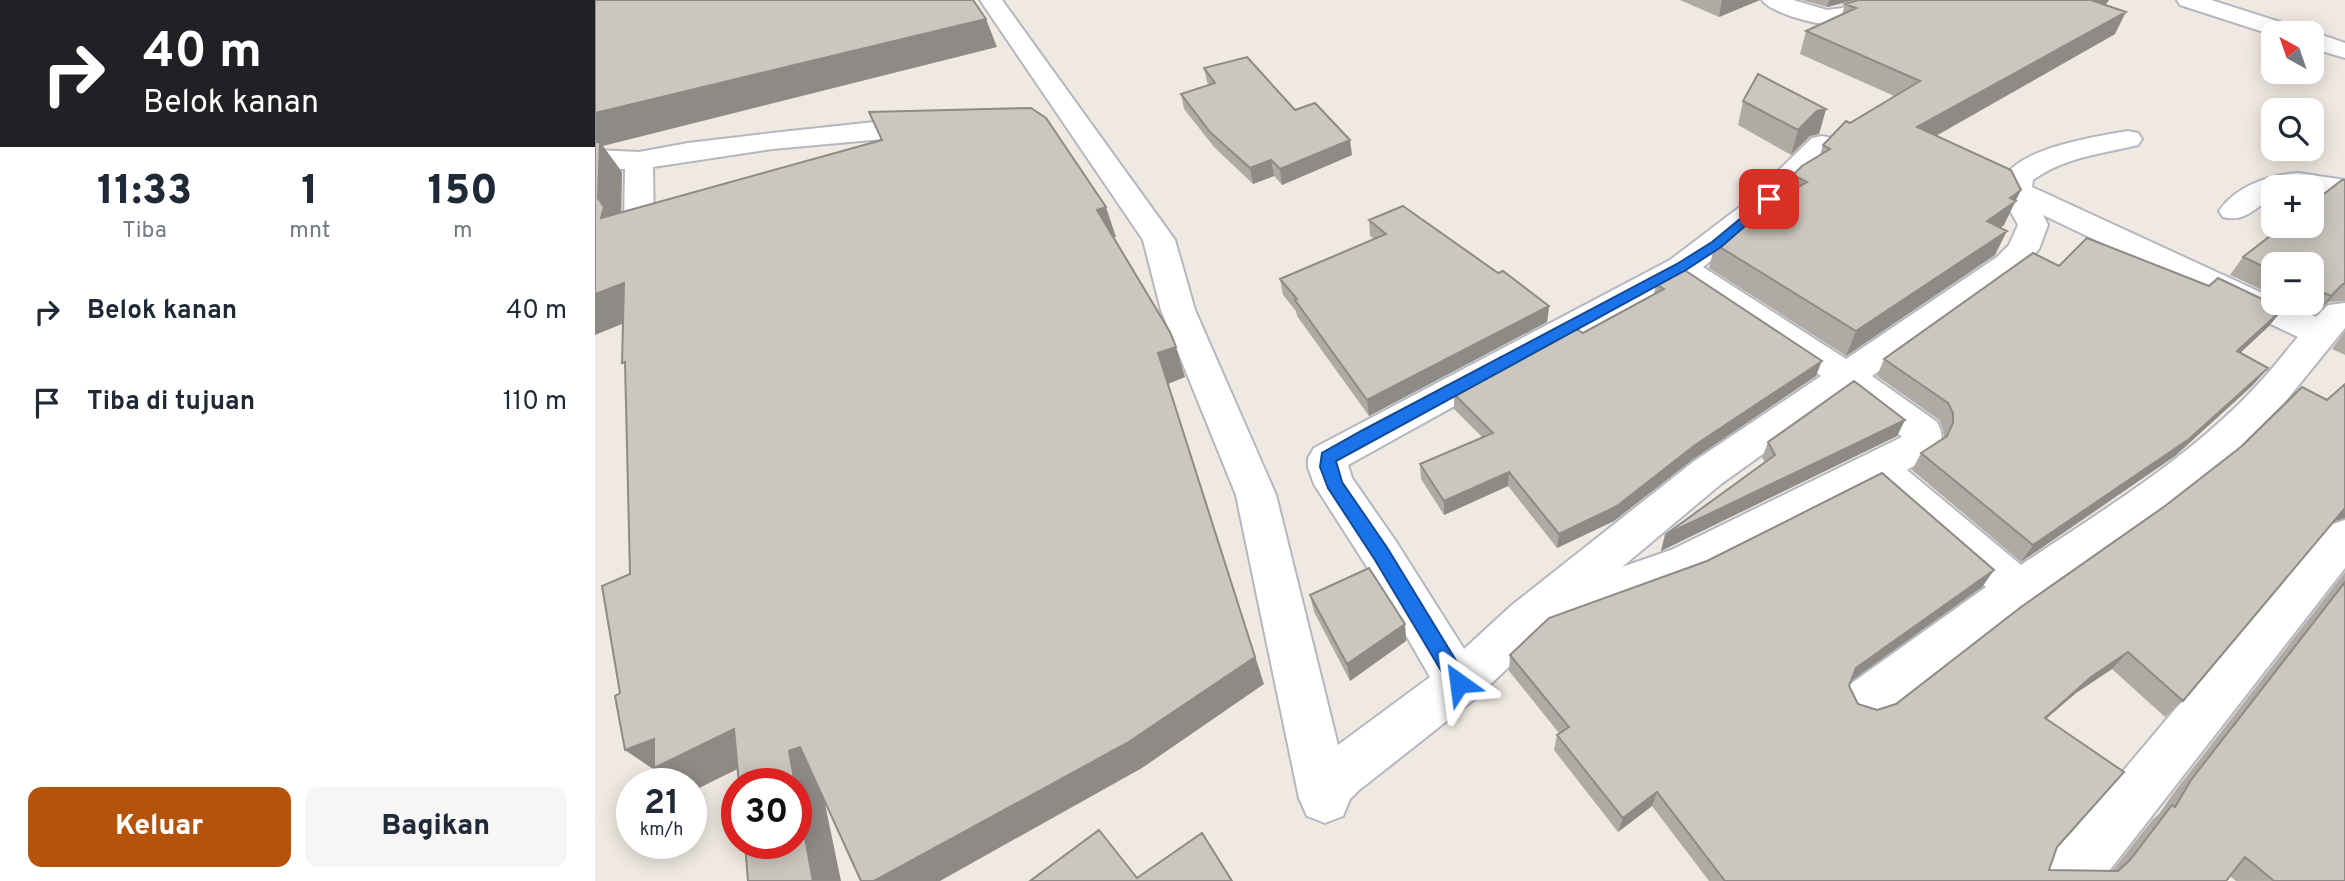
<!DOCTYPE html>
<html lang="id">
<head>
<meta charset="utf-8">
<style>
  body { margin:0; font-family:Overpass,sans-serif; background:#f6f6f7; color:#1f2937; height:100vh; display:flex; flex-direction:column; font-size:26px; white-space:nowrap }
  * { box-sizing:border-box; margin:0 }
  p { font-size:23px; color:#747a83 }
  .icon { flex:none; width:38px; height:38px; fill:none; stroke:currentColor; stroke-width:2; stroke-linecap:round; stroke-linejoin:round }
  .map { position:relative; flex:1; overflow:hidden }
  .panel { display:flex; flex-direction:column; background:#fff; width:595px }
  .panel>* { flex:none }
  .top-card { background:#202124; color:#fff; overflow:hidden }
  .needle { width:46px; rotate:320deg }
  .tools { position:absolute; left:1666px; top:21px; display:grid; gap:14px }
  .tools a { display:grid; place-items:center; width:63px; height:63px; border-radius:14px; background:#fff; box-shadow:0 4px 18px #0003; font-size:35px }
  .speed { position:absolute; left:21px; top:768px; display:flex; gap:14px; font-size:35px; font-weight:700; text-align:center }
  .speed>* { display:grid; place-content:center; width:91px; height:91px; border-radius:50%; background:#fff; box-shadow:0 4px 18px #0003; line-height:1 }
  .speed small { font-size:18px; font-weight:400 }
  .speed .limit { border:10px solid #d22; background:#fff; color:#111 }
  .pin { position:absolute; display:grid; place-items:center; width:60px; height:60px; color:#fff; margin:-30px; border-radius:14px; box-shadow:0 4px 10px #0006 }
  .me { position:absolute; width:77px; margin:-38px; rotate:329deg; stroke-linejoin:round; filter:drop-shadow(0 0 5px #0008) }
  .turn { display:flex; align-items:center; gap:24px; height:147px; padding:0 28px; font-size:32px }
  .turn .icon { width:91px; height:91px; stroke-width:2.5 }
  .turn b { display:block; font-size:49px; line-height:60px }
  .eta { display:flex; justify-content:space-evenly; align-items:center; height:119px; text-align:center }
  .eta b { font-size:42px; font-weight:800; line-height:49px }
  .action { display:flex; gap:14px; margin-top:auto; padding:14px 28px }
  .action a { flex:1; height:80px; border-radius:14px; background:#b45309; color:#fff; font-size:28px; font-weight:800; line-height:80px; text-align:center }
  .action a+a { background:#f6f6f7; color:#1f2937 }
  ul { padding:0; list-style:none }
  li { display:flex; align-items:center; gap:21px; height:91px; padding:0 28px }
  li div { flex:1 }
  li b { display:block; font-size:26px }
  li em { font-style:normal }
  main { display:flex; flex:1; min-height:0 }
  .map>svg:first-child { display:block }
</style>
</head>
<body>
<main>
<section class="panel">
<div class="top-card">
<div class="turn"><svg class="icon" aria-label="right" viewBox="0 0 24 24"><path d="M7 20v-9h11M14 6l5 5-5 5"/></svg><div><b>40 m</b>Belok kanan</div></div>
</div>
<div class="eta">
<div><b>11:33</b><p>Tiba</p></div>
<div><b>1</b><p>mnt</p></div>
<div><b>150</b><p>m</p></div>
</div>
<ul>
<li><svg class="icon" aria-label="right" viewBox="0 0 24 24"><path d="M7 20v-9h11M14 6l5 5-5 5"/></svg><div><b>Belok kanan</b></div><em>40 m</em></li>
<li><svg class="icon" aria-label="arrive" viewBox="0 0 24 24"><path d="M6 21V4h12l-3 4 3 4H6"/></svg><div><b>Tiba di tujuan</b></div><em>110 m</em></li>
</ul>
<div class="action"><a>Keluar</a><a>Bagikan</a></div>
</section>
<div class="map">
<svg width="1750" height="881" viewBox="0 0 1750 881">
  <rect width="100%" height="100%" fill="#efe9e1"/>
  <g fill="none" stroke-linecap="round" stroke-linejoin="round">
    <!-- minor casing -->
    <g stroke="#b4b7c1" stroke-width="4">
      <path id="minor" d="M385,0h22l173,240 20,70 81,185 62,250 92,-68 -63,-110 -53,-83 -6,-17v-9l6,-10 356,-188 75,-57 67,-65 10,-2 10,2 4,6 -70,72 -63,51 143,92 151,-102 12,-12 9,-20c-5,-10 -15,-24 -16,-35 -3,-40 97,-54 126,-59l10,2 4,6 -4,6c-37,9 -73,12 -105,35l-1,7 241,111v5h11l32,14 12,-12 17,-2v25l-60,74 -61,60 -76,60 -142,100 -123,95 -17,6 -17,-6 -7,-16 7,-16 137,-98 -112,-99 -173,88 -148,53 -3,-1 -74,70 -118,93 -8,8 -7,17 -18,7 -18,-7 -8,-18 -63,-303 -75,-185 -18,-70zM1448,215l255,122c-13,15 -25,31 -38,45 -67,74 -157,128 -239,183l-114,-95c21,-12 45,-21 30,-48l-65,-46 147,-105 20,-22 9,-24zM1085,281l141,95 -128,86 -181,143 -48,44 -67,-106 -45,-65 -4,-13zM1252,394l55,43 -231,113 -49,17 99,-83z
        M1167,0h31l34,10 15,-2 21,-8h30c-9,13 -50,24 -65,24 -16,0 -58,-12 -66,-24z
        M1582,0h34l88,28 4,5 -30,2 -93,-30z
        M1715,33c12,1 24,6 35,10v15l-33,-10z
        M333,120l10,2 4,6 -4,6 -166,15 -119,18 1,61 -4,7 -11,2 -11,-2 -4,-7 1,-59 -30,-1v-18l44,2 49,-9 84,-10 112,-12z
        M1703,173l47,7v18l-33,-6v-5h-39v10c-17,10 -28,26 -50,20l-4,-6c17,-25 50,-36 79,-38z
        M1750,520v48l-236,303 -10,10h-65l8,-19 29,-29 259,-308z"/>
    </g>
    <!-- minor -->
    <use href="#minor" fill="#fff" fill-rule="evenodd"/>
  </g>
  <!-- wall -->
  <path fill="#afaba4" d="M1085,0h80l-41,17z
    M1207,0h52l-27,7z
    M1263,0h251l-4,5 10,29 -179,102 79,64 -11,25 -4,3 -5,27 -149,101 -137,-88 6,-24 73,-52 5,-17 27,-20 3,-10 27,-22 44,-27 -94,-42 6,-23 36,-16 3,-11z
    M609,68l91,42 57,45 -70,30 -8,-9 -21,8 -39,-37 -30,-38 -3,-15 28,-9 -2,-3z
    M1148,101l83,8 -7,25 -9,2 -19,19 -53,-30z
    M1750,180v121l-17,1 -13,12 -25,-11h22v-39h-39v31l-43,-20 13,-18z
    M774,220l129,53 51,33 -2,16 -178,94 -72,-100 -1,-5 -13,-16 -3,-16 94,-40 -4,-3z
    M1464,266l150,20 74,23 -14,17 -29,27 28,15 -15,17 -78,71 -154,106 -109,-92 9,-17 23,-15 -1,-8 -4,-10 -62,-44 7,-17z
    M1061,284l160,92 -124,84 -78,61 -57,27 -49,-62 -64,29 -23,-36 -1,-15 62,-27 -28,-28v-15l129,-61 71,-39z
    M1750,331v24l-13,-6z
    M1750,384v134l-11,4 -151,179 -18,16 -53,-48 -36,24 -30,25 11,129 -8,23 63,1 41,-52 6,-5 13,-19 173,-223v309h-109l-6,-5 -4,5h-517l-57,-75 -34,26 -64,-82 3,-15 2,-2 -50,-62 1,-16 484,-85 -12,17 -131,93 -2,6 9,18 19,6 19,-6 431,-304z
    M1310,420l-8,16 -236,115 4,-16 100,-73 -3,-4 6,-16z
    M715,595l95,29 1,17 -56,40 -36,-69z"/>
  <!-- shaded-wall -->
  <path fill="#8e8b86" d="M1127,0h38l-41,17z
    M1234,0h25l-27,7z
    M1494,0h20l-2,3 -28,18z
    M1531,12l-11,22 -206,117 8,-24z
    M391,19l11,28 -394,99 19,26 -1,56 -20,-10 -3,-20 2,-51 -5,-7v-27z
    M1231,109l-7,25 -9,2 -19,19 7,-25 19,-19z
    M755,140l2,15 -70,30 -2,-16z
    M676,160l3,16 -21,8 -3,-16z
    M1426,190l-17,35 -29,20 12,-24 23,-23z
    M511,207l10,30 -9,3 -10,-30z
    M1412,231l-12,24 -149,101 10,-25z
    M29,283l25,30 -54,22v-41z
    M1748,284l-15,18 -13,12 16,-18z
    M954,306l-2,16 -178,94 -2,-16z
    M1688,309l-14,17 -45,42 13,-17z
    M581,347l9,30 -17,7 96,300 -122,84 -202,113h-66l284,-528z
    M1227,361l-6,15 -124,84 -78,61 -57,27 2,-14 136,-89z
    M1673,368l-15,17 -78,71 -154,106 12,-17z
    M1310,420l-8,16 -236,115 4,-16z
    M914,472l-1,14 -64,29v-14z
    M1750,508v10l-17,5z
    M1399,570l-12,17 -135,97 9,-16z
    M810,624l1,17 -56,40 -3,-17z
    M1533,652l-16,17 -36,24 -46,40 15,-15 46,-41z
    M139,729l32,26 -75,37v-8h-12l-15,-10 -2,1 -37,-25 29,-11z
    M205,747l19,28 22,106h-28l-17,-92v-5h-1l-6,-33z
    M1062,792l-5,14 -34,26 5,-14z"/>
  <!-- building -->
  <path fill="#cbc7bf" stroke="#8e8b86" stroke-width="2" d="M0,0h378l13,19 -391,94z
    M1263,0h233l35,12 -209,115 94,43 10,20 -11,8 6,3 -29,20 20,10 -151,100 -141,-87 35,-31 57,-31 -14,-7 9,-9 28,-17 -7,-4 23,-24 4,2 70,-42 -114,-50 50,-23 -11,-4z
    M652,57l48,53 20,-7 35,37 -70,29 -9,-9 -21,8 -40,-36 -29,-38 34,-11 -11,-15z
    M1163,74l68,35 -9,2 -19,19 -55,-29z
    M436,108l15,10 60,89 -9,3 73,122 6,15 -18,6 97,304 -128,86 -253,138h-13l-61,-134 -11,4 6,33h-56l-5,-55 -80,39v-29l-29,11 -10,-54 5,-3 -18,-107 28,-12 -5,-212 -3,1 2,-80 -29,11v-152h5l-2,56 6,9 -3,11 281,-78 -13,-28z
    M1747,180h3v104h-2l-12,12 -19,-8v-24h-39v7l-30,-14 40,-31h29v-23z
    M808,206l95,67 5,-2 46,35 -182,94 -72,-100 2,-1 -17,-20 106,-45 -17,-14z
    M1492,238l122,48 9,-8 65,31 -46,42 31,17 -79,71 -156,106 -112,-92 26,-17 6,-13v-10l-5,-10 -64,-44 149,-106 26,13z
    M1088,269l139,92 -127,84 -78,61 -58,28 -50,-62 -65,29 -24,-37 73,-31 -39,-39 121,-66 8,5 81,-44 -8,-5z
    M1259,381l51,39 -240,115 110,-80 -7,-13z
    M1750,384v124l-162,193 -55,-49 -37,25 -46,41 79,54 -67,75 -8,23 69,1 12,-11 42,-55 3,2 16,-27 154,-198v299h-71l-29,-24 -19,24h-501l-68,-89 -34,26 -66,-83 12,-8 -59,-72 39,-37 158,-57 175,-88 112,97 -138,98 -7,18 9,18 19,6 19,-6 125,-97 144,-101 77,-60 60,-59 25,13z
    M774,568l36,56 -58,40 -37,-69z
    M201,789l17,92h-65l-3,-37h51z
    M504,830l38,48 65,-45 30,48h-202z"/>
  <!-- route -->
  <path fill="#1a73e8" stroke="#114b97" stroke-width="2" d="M1174,195l6,4 -1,2 -53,46 -35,23 -350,191 6,21 46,67 78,128 2,6 -2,6 -7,3 -7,-3 -77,-129 -47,-72 -8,-21 2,-14 41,-23 314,-166 35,-22z"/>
</svg>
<div class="tools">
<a><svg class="needle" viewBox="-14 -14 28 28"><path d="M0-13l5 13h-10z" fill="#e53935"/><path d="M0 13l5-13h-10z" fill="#747a83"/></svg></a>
<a><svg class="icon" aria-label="search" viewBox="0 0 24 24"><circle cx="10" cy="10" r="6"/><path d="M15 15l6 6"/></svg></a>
<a>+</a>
<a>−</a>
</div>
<div class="speed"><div>21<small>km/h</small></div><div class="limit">30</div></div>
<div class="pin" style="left:1174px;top:199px;background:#d93025"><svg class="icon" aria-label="arrive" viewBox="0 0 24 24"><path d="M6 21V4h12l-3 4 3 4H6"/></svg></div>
<svg class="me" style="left:864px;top:683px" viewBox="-20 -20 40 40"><path d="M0-17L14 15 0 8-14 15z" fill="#1a73e8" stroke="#fff" stroke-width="4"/></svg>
</div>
</main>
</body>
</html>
